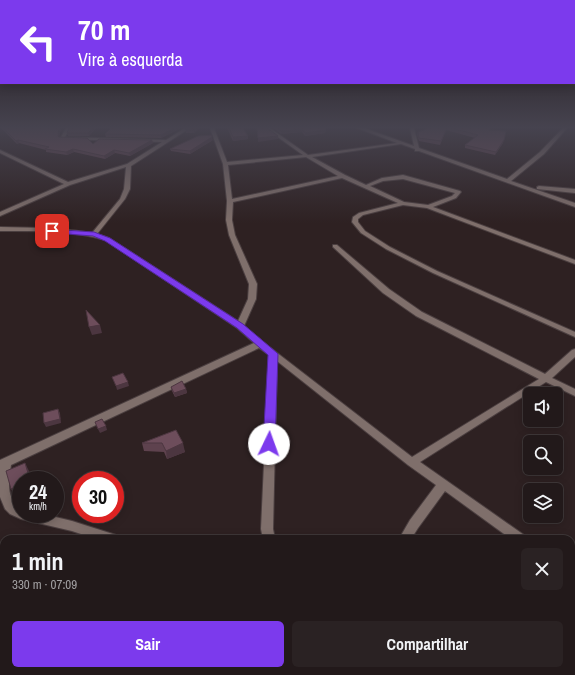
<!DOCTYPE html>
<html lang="pt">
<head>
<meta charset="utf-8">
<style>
  body { margin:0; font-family:"Archivo Narrow",sans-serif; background:#2a2223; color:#f1f3f6; height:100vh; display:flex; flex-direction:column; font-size:15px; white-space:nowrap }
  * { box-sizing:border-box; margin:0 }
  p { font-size:13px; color:#a2a0a2 }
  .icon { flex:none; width:22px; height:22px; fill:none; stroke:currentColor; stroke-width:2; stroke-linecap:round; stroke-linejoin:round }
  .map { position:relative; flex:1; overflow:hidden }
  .side { position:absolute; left:0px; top:535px; width:575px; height:140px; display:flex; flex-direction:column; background:#22191a; border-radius:12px 12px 0 0; box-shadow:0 2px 10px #0003,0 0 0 1px #3f3839 }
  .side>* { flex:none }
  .banner { position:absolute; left:0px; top:0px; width:575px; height:84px; box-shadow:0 2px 10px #0003,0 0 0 1px #3f3839; background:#7c3aed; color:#fff; overflow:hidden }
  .controls { position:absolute; left:523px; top:387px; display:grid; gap:8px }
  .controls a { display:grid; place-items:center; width:40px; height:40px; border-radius:6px; background:#22191a; box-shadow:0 2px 10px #0003,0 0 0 1px #3f3839; font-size:20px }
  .speed { position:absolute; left:12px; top:471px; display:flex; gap:8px; font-size:20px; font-weight:700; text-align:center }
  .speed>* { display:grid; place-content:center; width:52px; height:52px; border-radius:50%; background:#22191a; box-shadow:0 2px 10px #0003,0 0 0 1px #3f3839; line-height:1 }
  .speed small { font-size:10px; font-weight:400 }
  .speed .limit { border:6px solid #d22; background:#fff; color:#111 }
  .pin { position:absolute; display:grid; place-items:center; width:34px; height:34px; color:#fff; margin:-17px; border-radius:8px; box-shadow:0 2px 6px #0006 }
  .me { position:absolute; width:44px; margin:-22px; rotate:3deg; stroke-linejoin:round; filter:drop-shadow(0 0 3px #0008) }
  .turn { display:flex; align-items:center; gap:14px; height:84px; padding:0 12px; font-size:18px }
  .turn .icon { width:52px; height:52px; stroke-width:2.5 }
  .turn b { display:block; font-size:28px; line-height:34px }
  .round { display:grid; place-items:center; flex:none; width:42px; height:42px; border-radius:6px; background:#2a2223 }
  .summary { display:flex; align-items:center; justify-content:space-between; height:68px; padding:0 12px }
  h1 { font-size:24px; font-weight:700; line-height:30px }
  .primary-button { display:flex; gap:8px; margin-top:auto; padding:8px 12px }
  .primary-button a { flex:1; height:46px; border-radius:6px; background:#7c3aed; color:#fff; font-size:16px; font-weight:700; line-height:46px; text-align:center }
  .primary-button a+a { background:#2a2223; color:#f1f3f6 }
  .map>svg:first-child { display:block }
</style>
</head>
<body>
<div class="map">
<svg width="575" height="675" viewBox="0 0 575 675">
  <rect width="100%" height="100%" fill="#2e2122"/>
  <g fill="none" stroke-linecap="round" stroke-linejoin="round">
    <!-- street casing -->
    <g stroke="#4b3f40" stroke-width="2">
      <path id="street" d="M66,128h4l-5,9 101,3 19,-12h5l-59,38 -1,23 -5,10 -28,35 12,4 129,83 10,-22 1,-15 -20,-49 -3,-15 1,-19 -4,-37 -13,-36h4l13,34 76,-7 -38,-27h5l38,27 89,-12 -40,-15h7l50,18 -4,-18h4l5,20 88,31 33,-27 23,-24h4l-23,26 -33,27 64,22v4l-156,-56h-4v-2l-14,-5 -89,13 33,18 21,10 16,-7 21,-3 57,16 1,1 -5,6 -23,9 142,53v4l-148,-56 -24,-3 -40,10 -5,4v3l7,9 25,16 47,24 138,61v5l-142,-64 -47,-24 -25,-16 -9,-11 1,-5 6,-4 39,-10 -56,-25 -109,24 -1,18 3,15 22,49 -1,15 -12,27 19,16 149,115 127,-78 -123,-63 -33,-23 -50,-46v-2h4l52,44 33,23 123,62 27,-24 3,-1v8l-23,21 23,11v7l-29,-14 -126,80 104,73 2,4h-15l-66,-48 -27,37 -7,11h-12l11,-19 26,-35 -28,-20 -131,-104 -4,168 2,10h-12l-2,-10 8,-174 -10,-7 -248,117c-2,15 -6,34 10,43v6h22l29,7 44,14 2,4h-22l-24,-8 -51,-12 -11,-5 -5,-5 -5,-12v-37l254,-117 -17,-15 -132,-88c-34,-10 -70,-9 -105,-9v-4c31,1 61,0 92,6l28,-34 4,-10 2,-22 -56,18 -70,31v-4l64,-28 -64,-31v-3l68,32 59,-18 35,-22 -102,-3zM306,157l32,19 -106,23 -4,-34zM403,179l52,14 -3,3 -24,9 -24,-3 -34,-16 13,-5z
        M539,186l36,3v4l-38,-4v-2z
        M571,568l4,2v13l-4,-2z
        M184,671h23l-2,4h-23z
        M299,671h14l-1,4h-14z"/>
    </g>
    <!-- street -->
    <use href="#street" fill="#7f6f6b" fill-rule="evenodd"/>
  </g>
  <!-- wall -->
  <path fill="#5e424e" d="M1,128h60l-2,9 34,7 59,-4 1,3 -23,13 -15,-3 -10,6 -31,-7 -7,3 -21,-3v-2l-27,-7 -2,1z
    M96,128l-7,8h-21l-1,-3z
    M181,128l-20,10 -55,-1 -1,-3z
    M187,128h12l-5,5h-8l-1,-4z
    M227,128h16l5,11 -15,2z
    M273,128h53l-1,5 -20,3 -3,-4 -21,2z
    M428,128h63l-1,2 13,13 -8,12 -30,-7v-3l10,-7 -29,-8 -6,15 -21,-4 -2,-6 1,-3z
    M213,140l-23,14 -19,-3 -1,-2z
    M171,387l15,2 1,4 -12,4 -3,-6z
    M176,430l9,22 -18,7 -3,-7 -20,-1 -2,-8z"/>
  <!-- shaded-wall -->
  <path fill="#4c3640" d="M59,128h2l-2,11 -1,-3z
    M93,128h3l-7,8 -1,-3z
    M175,128h6l-20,10v-3z
    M195,128h4l-5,5 -1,-3z
    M326,128l-1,5 -20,3v-3z
    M302,129v3l-21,2v-3z
    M248,136v3l-15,2v-4z
    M278,136v3l-20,3v-4z
    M212,137l1,3 -23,14v-3z
    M18,140l1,3 -2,1 -1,-3z
    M152,140l1,3 -23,13 -1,-3z
    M504,140l-1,3 -8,12 1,-3z
    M73,149l1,3 -7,3 -1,-3z
    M114,150l1,3 -10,6 -1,-3z
    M100,325l2,8 -10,2 -3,-8z
    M128,382l1,4 -12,4 -1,-4z
    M186,389l1,4 -12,4 -1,-4z
    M58,409l2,4 1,10 -15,4 -2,-4z
    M106,426l1,4 -7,3 -2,-4z
    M183,443l2,9 -18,7 -1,-8z
    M25,463l4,8 3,9h-2z
    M21,484v10l-6,3 -4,-8z
    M0,609l4,6v19l-4,2z
    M19,671h8l-6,4 -3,-3z"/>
  <!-- building -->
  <path fill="#6d4d5b" stroke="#4c3640" d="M3,128h56l-1,8 1,1 28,1 6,6 6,-5 53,1 -23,13 -15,-3 -10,6 -31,-7 -7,3 -21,-3 4,-2 -31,-7 -2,1z
    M69,128h24l-5,5h-21z
    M111,128h64l-14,7 -56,-1z
    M187,128h8l-2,2 -8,-1z
    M229,128h14l5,8 -15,1z
    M257,128h10l11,8 -20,2z
    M277,128h49l-1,2 -20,3 -3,-4 -21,2z
    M428,128h19l-6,13 -22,-3 -1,-6z
    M451,128h39l-1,2 17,1 -2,9 -8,12 -31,-7 13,-10z
    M212,135v2l-22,14 -20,-2 28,-13z
    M86,310l14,15 -11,2z
    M123,373l5,9 -12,4 -4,-9z
    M182,381l4,8 -12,4 -3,-6z
    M58,409l2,10 -16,4 -1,-10z
    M102,419l4,7 -8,3 -3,-7z
    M176,430l7,13 -17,8 -4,-8h-20z
    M25,463l5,17h-9v4l-10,5 -5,-18z
    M0,614l2,11 -2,1z"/>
  <!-- sky -->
  <linearGradient id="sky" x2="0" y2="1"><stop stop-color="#191213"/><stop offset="0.57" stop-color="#46434f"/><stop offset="1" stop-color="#46434f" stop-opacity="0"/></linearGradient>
  <rect width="575" height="223" fill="url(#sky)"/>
  <!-- route -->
  <path fill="#7c3aed" stroke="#51269a" d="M49,229l45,3 16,6 133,86 33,28 2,2 -3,90 -2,3h-8l-2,-3 5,-89 -31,-27 -132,-87 -12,-5 -41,-3 -3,-1z"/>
</svg>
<div class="controls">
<a><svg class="icon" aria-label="sound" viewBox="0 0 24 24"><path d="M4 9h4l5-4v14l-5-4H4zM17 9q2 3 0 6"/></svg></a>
<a><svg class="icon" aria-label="search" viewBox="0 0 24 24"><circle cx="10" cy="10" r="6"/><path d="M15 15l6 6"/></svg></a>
<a><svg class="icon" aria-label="layers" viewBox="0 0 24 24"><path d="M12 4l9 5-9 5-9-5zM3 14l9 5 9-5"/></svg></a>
</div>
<div class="speed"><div>24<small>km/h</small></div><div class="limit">30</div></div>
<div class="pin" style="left:52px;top:231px;background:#d93025"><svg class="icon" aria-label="arrive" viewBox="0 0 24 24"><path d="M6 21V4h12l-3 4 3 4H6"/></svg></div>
<svg class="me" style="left:269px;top:444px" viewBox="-20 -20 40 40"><circle r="19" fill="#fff"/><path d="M0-13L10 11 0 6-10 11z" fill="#7c3aed"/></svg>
<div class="banner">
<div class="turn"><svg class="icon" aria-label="left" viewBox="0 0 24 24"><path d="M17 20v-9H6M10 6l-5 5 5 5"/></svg><div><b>70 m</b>Vire à esquerda</div></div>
</div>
<section class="side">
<div class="summary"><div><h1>1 min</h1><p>330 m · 07:09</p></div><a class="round"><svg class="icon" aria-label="close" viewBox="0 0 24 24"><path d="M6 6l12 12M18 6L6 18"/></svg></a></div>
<div class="primary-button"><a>Sair</a><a>Compartilhar</a></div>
</section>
</div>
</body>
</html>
